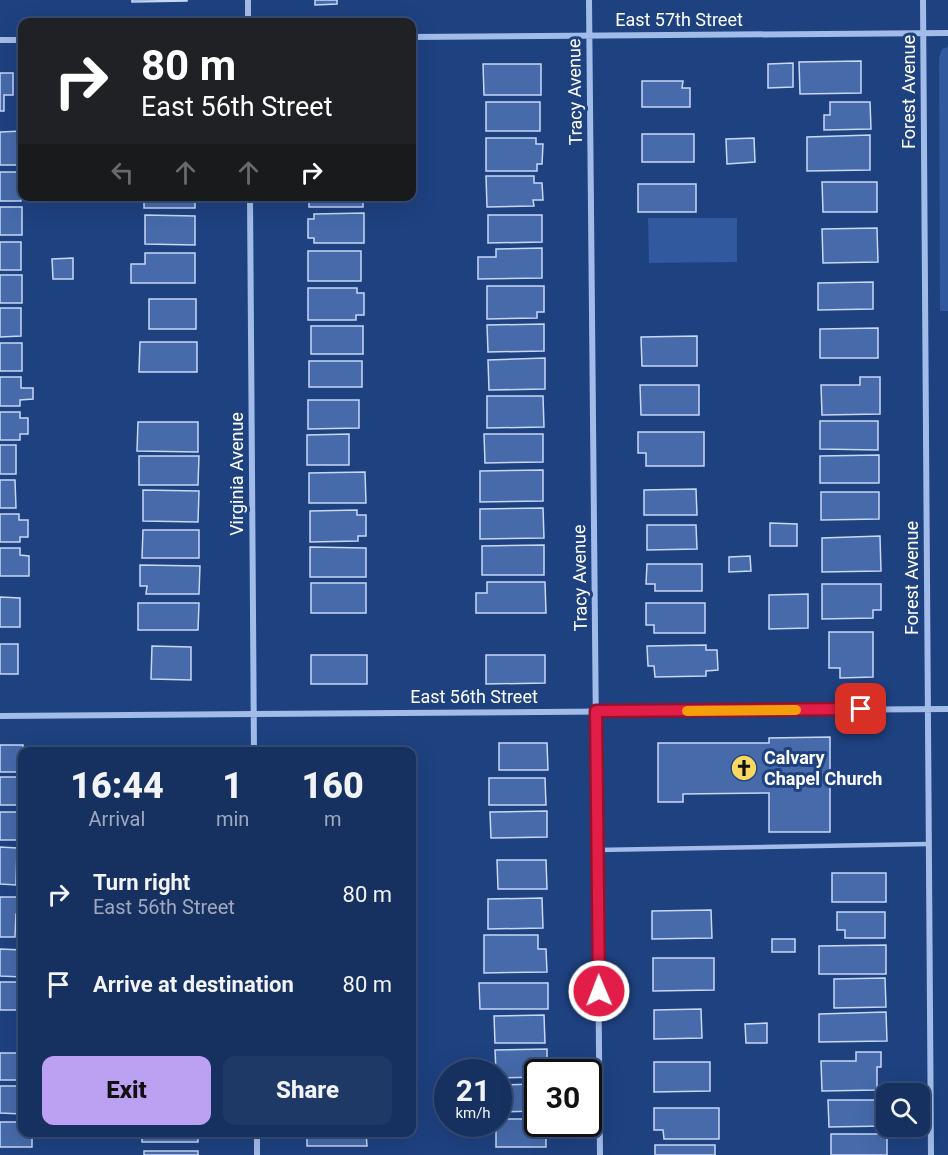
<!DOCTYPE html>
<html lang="en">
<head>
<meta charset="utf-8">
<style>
  body { margin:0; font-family:Roboto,sans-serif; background:#1f3966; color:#f1f3f6; height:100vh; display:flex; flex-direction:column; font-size:22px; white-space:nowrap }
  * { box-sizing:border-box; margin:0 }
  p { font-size:20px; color:#9ea9bd }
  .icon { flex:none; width:33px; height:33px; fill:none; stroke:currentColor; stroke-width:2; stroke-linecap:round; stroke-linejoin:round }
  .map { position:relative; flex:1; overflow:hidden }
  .details { position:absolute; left:18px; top:747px; width:398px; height:390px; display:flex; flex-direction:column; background:#163160; border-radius:12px; box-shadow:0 6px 24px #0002,0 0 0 2px #354c75 }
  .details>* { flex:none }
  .guide { position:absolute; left:18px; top:18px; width:398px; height:183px; border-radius:12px; box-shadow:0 6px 24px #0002,0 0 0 2px #354c75; background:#202124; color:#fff; overflow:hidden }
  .tools { position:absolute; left:876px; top:1083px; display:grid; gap:12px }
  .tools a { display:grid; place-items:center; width:54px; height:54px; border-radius:12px; background:#163160; box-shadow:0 6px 24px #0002,0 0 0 2px #354c75; font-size:30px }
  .speed { position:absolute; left:434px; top:1059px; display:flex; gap:12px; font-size:30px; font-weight:700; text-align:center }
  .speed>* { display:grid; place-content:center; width:78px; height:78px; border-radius:50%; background:#163160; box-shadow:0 6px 24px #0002,0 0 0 2px #354c75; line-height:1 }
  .speed small { font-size:15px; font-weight:400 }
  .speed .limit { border:3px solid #111; border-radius:9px; background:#fff; color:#111 }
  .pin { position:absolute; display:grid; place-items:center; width:51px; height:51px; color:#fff; margin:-26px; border-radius:12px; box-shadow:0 3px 9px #0006 }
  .me { position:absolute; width:66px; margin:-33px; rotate:359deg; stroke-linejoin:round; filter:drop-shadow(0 0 4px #0008) }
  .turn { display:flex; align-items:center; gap:21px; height:126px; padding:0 24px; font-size:27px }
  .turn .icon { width:78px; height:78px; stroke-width:2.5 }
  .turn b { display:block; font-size:42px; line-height:51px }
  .lanes { display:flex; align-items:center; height:57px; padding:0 24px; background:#0003; justify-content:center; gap:30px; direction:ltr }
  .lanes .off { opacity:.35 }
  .eta { display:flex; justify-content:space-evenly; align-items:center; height:102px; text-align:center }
  .eta b { font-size:36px; font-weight:800; line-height:42px }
  .action { display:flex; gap:12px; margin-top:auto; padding:12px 24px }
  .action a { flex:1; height:69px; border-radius:12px; background:#bca0f2; color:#111; font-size:24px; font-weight:800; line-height:69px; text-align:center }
  .action a+a { background:#1f3966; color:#f1f3f6 }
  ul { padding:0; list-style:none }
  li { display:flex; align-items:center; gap:18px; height:90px; padding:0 24px }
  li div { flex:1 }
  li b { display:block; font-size:22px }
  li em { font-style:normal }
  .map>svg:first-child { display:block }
</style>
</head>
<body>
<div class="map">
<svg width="948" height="1155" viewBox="0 0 948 1155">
  <rect width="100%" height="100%" fill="#1e4180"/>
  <!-- green -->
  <path fill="#31599e" d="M948,47v264h-8l-1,-253 3,-9z
    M648,218h89v44l-88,1z"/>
  <!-- building -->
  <path fill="#466aaa" stroke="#c6d8f7" stroke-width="1.5" d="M132,0h55v1l-55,1z
    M315,0h22v4l-22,1z
    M861,61v32l-61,1 -1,-32z
    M793,63v24l-25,1v-24z
    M483,64h58v31h-57z
    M0,73h13v22h-9v16h-4z
    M642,81h41l-1,7h8v19h-48z
    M486,102h54v29h-54z
    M830,102h40l1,27 -47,1v-15h6z
    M22,131v34h-22v-33z
    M642,134h52v28h-52z
    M870,135v35l-63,1v-34z
    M486,138h50v6h7l-1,20h-5v7h-51z
    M754,138l1,24 -28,2 -1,-25z
    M0,172h21v29h-21z
    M486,176h48v7h8l1,17h-10l1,6 -47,1z
    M822,182h55v30h-54z
    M638,184h58v28h-58z
    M144,196h51v12h-51z
    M309,196h54v11h-54z
    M0,207h22v28h-22z
    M364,213v30h-50v-5h-6v-19h6v-5z
    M145,215l50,1v29l-50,-1z
    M488,215h54v27l-54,1z
    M877,228l1,34 -55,1 -1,-34z
    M0,242h21v28h-21z
    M542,248v30l-64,1v-22h18v-8z
    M308,251h53v30h-53z
    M145,253h50v30h-64v-19h14z
    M73,258v21h-20l-1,-20z
    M0,275h22v28h-22z
    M873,282v27l-55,1v-27z
    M487,286h57v26h-7v6l-50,1z
    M308,288h49v5h7v22h-8v5h-48z
    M149,299h47v30h-47z
    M0,308h21v28l-21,1z
    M544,324v27l-56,1 -1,-27z
    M311,326h52v28h-52z
    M878,328v30h-58v-29z
    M697,336v30h-55l-1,-29z
    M140,342h57v30h-58z
    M0,343h22v28h-22z
    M545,358v31l-56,1 -1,-30z
    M309,361h53v26h-53z
    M0,377h21v11h12v11l-13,1v6h-20z
    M860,377h20v37l-58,1 -1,-30h39z
    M640,385h59v30h-58z
    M487,396h56l1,31 -57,1z
    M308,400h51v28l-51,1z
    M0,412h20v6h8v16h-8v6h-20z
    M820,421h58v29l-58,-1z
    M138,422h60v30l-61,-1z
    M638,432h66v34h-58v-13h-8z
    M349,434v31h-42v-30z
    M484,434h59v28l-58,1z
    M0,445h16v29h-16z
    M879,455v28h-59v-27z
    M139,456h60l-1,29h-59z
    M543,470v31l-63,1v-31z
    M365,472l1,31h-57v-30z
    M0,480h15l1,28h-16z
    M696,489l1,26h-53v-25z
    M143,490l56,1 -1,31 -55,-1z
    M821,492h58v27l-58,1z
    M543,508l1,30 -64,1v-30z
    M357,510v5h9v21h-8v5l-48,1v-31z
    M0,514h19v6h9v17h-8v5h-20z
    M770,523l27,1v22h-27z
    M647,525h49l1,24 -50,1z
    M143,530h56v28h-57z
    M880,536l1,35 -59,1v-34z
    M544,545v30h-62v-29z
    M310,547l56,1v29h-56z
    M0,548h20v7l9,1v20h-29z
    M750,556l1,15 -22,1v-15z
    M647,564h55v27h-47v-7h-9z
    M140,565l60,1 -1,28h-53l1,-8h-7z
    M487,582h58l1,31h-70v-20h11z
    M311,583h55v30h-55z
    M822,584h59v26h-8v8l-51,1z
    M808,594v34l-39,1v-34z
    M0,597l20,1v29h-20z
    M138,603h61l-1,27h-60z
    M646,603h59v30h-51v-8h-8z
    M829,632h44v45l-33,1v-10h-11z
    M0,644h18v30h-18z
    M706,645v5h11l1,20 -12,1v5l-51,1 -1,-11h-6l-1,-20z
    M152,646l39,1v33l-40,-1z
    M311,655h56v29h-56z
    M486,655h59v28l-59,1z
    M830,737v95h-61v-39l-86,1v8h-25v-59h111v-5z
    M499,743h48l1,27h-49z
    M0,745h23l-1,27h-22z
    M0,777h22l-1,28h-21z
    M489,778h56l1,27h-57z
    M547,811v26l-56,1 -1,-26z
    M0,812h20v28h-20z
    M0,847l17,1 -1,37 -16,-1z
    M497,860h49l1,29h-49z
    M832,873h54v29h-54z
    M0,897h22v17h-6l-1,23h-15z
    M542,898l1,30 -55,1v-30z
    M711,910l1,28 -60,1v-28z
    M837,912h48v26h-40v-8h-8z
    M484,935h54v14h8l1,23 -63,1z
    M772,939h23v13h-23z
    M886,945v29h-67v-28z
    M0,949l22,1v27l-22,-1z
    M653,958h61v32l-61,1z
    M885,978l1,29 -52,1v-29z
    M0,982h22v28h-22z
    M479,983h69v26h-68z
    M701,1009l1,29 -48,1v-29z
    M886,1012l1,29 -68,1v-28z
    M544,1015l1,28h-50l-1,-27z
    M767,1023v20h-21l-1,-19z
    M547,1049v23h-10v5l-39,1v-6h-2l-1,-22z
    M856,1052h25v15h-4v23l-55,1 -1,-30h35z
    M0,1053h22v27h-22z
    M654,1062h56v29l-56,1z
    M537,1084v27l-39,1v-27z
    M0,1086h22v28l-22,-1z
    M828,1100h57v26l-56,1z
    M654,1108h65v31h-55l-1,-9h-9z
    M498,1119h39v5h9v23h-50v-23h2z
    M0,1122h22v10h10v15h-32z
    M142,1132h56v10h-56z
    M307,1132h59l1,14h-60z
    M831,1134h56v21h-56z
    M655,1145h60v10h-60z
    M144,1151h54v4h-54z"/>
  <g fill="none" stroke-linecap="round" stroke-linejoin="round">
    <!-- lane -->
    <path stroke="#a2bce9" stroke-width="4.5" d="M597,850l332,-6"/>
    <!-- street -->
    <path stroke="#a2bce9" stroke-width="6" d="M248,0v22
      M589,0l11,1155
      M923,0l8,1155
      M411,37l537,-4
      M0,40h22
      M250,196l4,556
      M0,716l948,-7
      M257,1132v23"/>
  </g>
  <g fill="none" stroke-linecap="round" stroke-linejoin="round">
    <!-- route casing -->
    <g stroke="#92132f" stroke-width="15">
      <path id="route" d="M599,991l-3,-280 265,-2"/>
    </g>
    <!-- route -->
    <use href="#route" stroke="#e11d48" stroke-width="10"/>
    <!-- slow -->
    <path stroke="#f59e0b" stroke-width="10" d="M687,711l109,-1"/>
  </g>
  <!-- icons -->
  <defs>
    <g id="church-disc" transform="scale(1.35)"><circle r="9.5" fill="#f8d860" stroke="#1e4180"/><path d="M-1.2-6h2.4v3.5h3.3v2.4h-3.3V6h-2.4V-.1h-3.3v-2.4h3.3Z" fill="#111"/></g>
  </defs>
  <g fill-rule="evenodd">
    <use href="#church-disc" x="744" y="768"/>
  </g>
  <g text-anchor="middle" stroke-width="6" stroke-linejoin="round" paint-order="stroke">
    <!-- street labels -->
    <g font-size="18" fill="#fff" stroke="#1e4180">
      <text x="679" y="26">East 57th Street</text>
      <text transform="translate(575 92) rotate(-91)" y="6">Tracy Avenue</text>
      <text transform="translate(909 92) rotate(-90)" y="6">Forest Avenue</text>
      <text transform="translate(237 474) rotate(-90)" y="6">Virginia Avenue</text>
      <text transform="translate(580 578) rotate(-91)" y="6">Tracy Avenue</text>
      <text transform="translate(912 578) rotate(-90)" y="6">Forest Avenue</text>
      <text x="474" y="703">East 56th Street</text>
    </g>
    <!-- poi labels -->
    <g font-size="18" font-weight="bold" fill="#fff" stroke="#1e4180" text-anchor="start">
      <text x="764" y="764">Calvary<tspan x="764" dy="21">Chapel Church</tspan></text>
    </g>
  </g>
</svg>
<div class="tools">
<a><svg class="icon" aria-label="search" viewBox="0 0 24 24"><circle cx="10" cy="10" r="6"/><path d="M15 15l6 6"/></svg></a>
</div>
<div class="speed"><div>21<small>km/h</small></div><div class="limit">30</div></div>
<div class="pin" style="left:861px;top:709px;background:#d93025"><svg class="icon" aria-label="arrive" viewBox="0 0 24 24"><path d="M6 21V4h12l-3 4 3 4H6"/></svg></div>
<svg class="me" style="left:599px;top:991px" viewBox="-20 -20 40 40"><circle r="17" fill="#e11d48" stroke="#fff" stroke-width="3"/><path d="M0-11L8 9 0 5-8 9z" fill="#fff"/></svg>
<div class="guide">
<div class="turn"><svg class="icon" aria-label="right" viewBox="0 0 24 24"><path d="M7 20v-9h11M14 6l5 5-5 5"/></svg><div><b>80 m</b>East 56th Street</div></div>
<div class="lanes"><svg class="icon off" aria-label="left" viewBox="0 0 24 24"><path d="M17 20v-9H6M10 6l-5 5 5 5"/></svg><svg class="icon off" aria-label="ahead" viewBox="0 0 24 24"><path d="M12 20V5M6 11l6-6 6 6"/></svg><svg class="icon off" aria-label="ahead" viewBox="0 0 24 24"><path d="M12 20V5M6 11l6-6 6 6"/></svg><svg class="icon" aria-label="right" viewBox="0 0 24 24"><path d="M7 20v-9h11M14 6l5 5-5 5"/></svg></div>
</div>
<section class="details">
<div class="eta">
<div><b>16:44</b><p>Arrival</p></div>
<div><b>1</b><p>min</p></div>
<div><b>160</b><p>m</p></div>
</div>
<ul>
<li><svg class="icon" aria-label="right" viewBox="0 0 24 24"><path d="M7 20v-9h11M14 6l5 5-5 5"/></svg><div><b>Turn right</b><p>East 56th Street</p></div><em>80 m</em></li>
<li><svg class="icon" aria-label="arrive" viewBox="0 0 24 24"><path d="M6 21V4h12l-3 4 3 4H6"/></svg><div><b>Arrive at destination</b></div><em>80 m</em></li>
</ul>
<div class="action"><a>Exit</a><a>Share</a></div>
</section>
</div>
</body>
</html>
